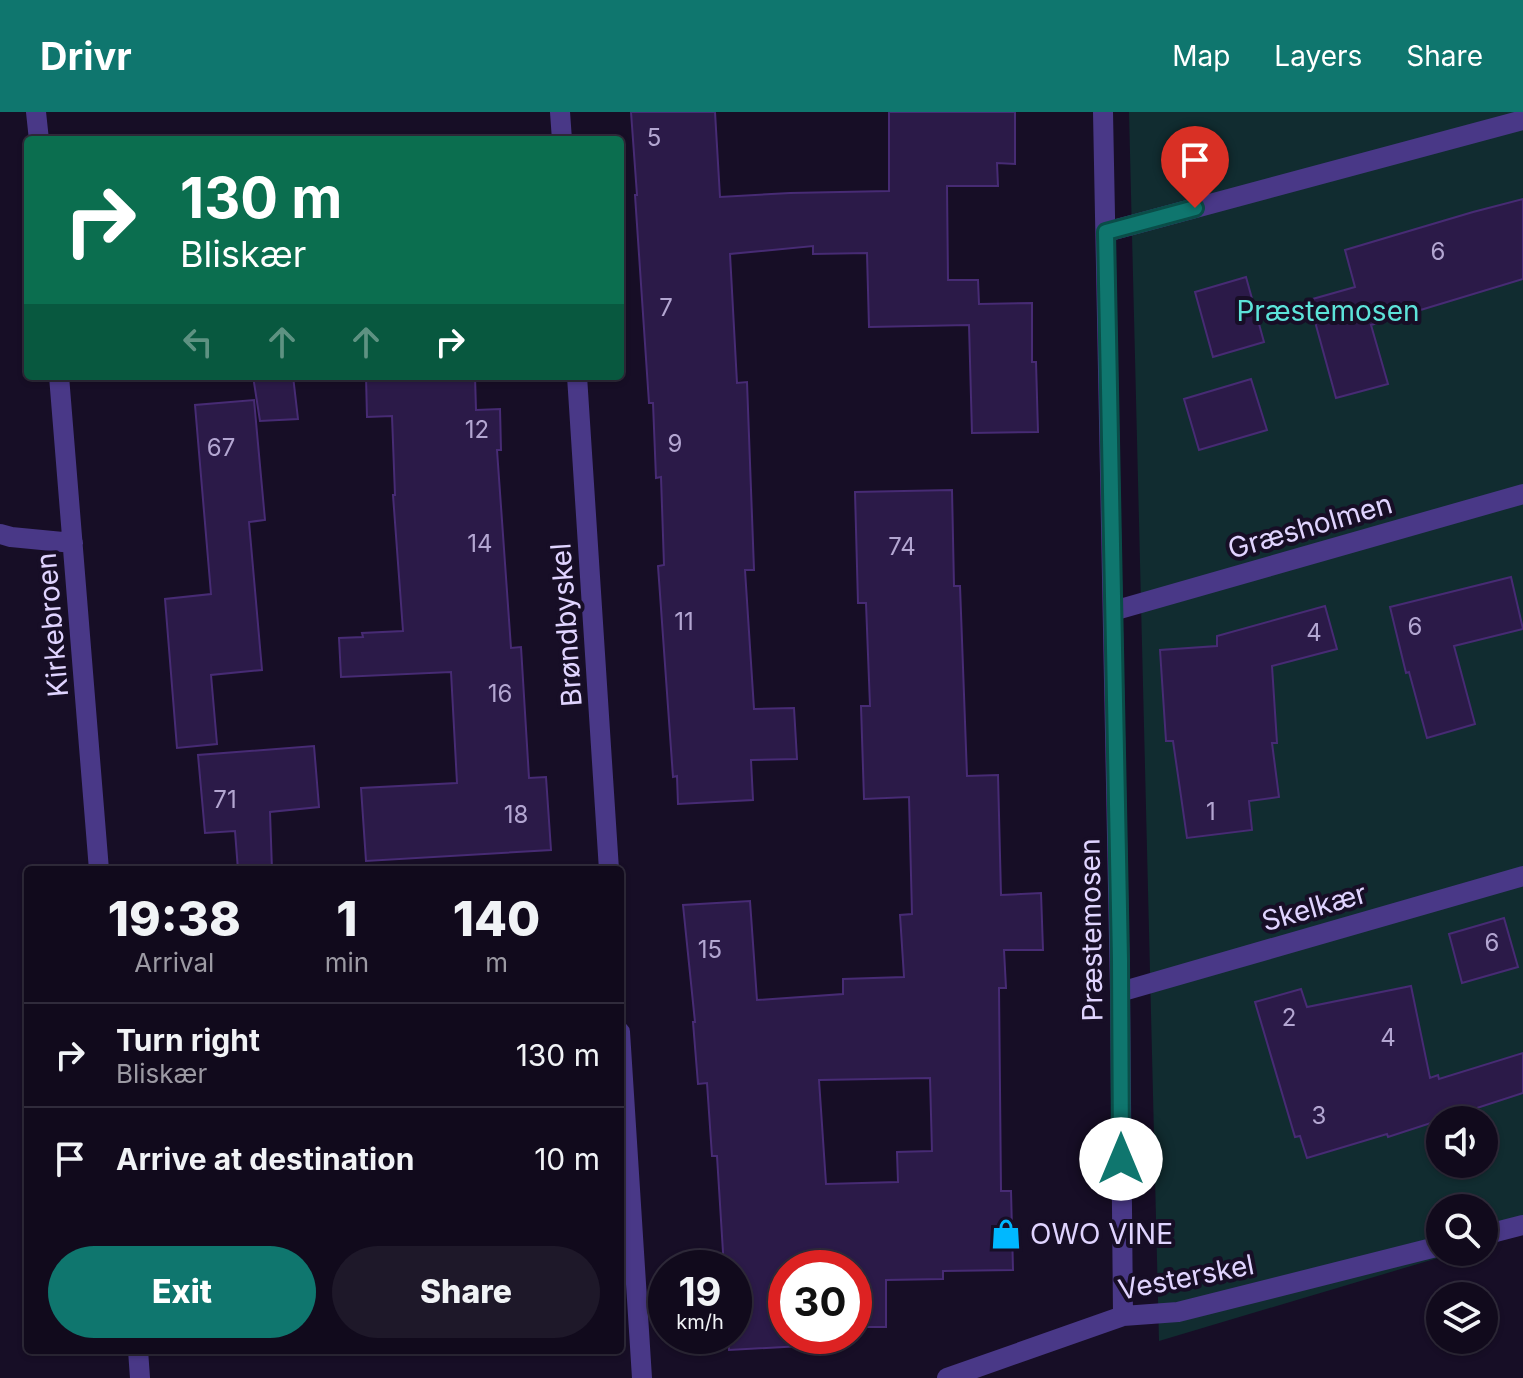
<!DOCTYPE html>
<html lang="en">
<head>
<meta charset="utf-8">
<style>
  body { margin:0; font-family:Inter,sans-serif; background:#1e1829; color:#f1f3f6; height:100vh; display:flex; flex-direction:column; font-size:30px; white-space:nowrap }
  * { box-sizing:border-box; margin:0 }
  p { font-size:26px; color:#9c9aa3 }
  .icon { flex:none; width:44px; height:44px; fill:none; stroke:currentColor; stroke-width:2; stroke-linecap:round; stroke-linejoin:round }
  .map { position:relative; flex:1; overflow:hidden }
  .side { position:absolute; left:24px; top:754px; width:600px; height:488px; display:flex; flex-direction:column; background:#110a1c; border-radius:8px; box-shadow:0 2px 6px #0004,0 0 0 2px #302b3b }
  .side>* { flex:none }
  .top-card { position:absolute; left:24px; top:24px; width:600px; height:244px; border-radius:8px; box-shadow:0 2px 6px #0004,0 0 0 2px #302b3b; background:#0b6e4f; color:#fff; overflow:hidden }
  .tools { position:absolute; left:1426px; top:994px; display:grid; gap:16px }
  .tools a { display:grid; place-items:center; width:72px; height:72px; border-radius:50%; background:#110a1c; box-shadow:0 2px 6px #0004,0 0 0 2px #302b3b; font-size:40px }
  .speed { position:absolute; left:648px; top:1138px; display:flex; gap:16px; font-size:40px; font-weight:700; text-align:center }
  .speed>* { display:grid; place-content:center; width:104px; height:104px; border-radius:50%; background:#110a1c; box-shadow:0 2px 6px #0004,0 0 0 2px #302b3b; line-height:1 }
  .speed small { font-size:20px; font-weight:400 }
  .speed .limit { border:12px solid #d22; background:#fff; color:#111 }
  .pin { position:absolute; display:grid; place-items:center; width:68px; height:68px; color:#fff; margin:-82px -34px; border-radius:50% 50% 50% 0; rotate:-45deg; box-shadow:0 0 8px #0007 }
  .pin .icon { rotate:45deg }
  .me { position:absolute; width:88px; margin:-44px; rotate:0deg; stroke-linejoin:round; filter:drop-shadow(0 0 6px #0008) }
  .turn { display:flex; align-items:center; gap:28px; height:168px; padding:0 24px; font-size:36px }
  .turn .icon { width:104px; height:104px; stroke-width:2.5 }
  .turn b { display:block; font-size:56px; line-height:68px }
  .lanes { display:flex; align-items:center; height:76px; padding:0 24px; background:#0003; justify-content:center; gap:40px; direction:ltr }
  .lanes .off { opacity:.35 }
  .eta { display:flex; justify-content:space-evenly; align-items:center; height:136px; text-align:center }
  .eta b { font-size:48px; font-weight:800; line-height:56px }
  .button { display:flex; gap:16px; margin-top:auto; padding:16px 24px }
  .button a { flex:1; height:92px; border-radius:48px; background:#0f766e; color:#fff; font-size:32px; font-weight:800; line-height:92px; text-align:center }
  .button a+a { background:#1e1829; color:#f1f3f6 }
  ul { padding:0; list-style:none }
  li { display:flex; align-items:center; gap:24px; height:104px; padding:0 24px; border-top:2px solid #302b3b }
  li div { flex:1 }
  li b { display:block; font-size:30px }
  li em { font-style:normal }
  header { display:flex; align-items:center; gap:48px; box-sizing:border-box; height:112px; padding:0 40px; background:#0f766e; color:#fff }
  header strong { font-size:38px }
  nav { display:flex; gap:44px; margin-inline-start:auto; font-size:28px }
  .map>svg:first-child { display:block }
</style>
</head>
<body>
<header>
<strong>Drivr</strong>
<nav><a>Map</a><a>Layers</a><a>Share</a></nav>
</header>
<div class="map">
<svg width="1523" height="1266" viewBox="0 0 1523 1266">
  <rect width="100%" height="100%" fill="#170e26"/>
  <!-- green -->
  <path fill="#112c30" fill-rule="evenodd" d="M1129,0h394v1121l-39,11v-36h-44v44h18l-299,89zM1440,1008h44v44h-44z"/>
  <!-- building -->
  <path fill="#2b1a48" stroke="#472b74" stroke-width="2" fill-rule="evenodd" d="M631,0h84l5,85 70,-4 99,-2v-79h126v52l-18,-1 1,23h-51l1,94h30l1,24 53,-1v59h4l2,70 -66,1 -3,-108 -100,2 -2,-74 -54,1v-8l-83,8 7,129 10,-1 7,188h-9l9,139 40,-1 3,51 -46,1 2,40 -75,4 -1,-28 -4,1 -15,-211 6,-1 -3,-88 -5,1 -3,-75h-4l-14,-208h2z
    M1523,87v80l-152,46 17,59 -52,14 -27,-98 46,-13 -10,-37 128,-38z
    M1246,165l18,65 -51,15 -18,-65z
    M253,264h40l5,43 -38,2z
    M366,264h109l1,34 24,-1 1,41h-4l14,198 10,-1 8,131 17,-1 5,73 -185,11 -5,-73 96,-5 -6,-111 -110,5 -2,-39 24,-1 -1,-4 41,-2 -10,-136h2l-3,-79 -25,1z
    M1251,267l16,51 -68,20 -15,-51z
    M254,288l11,120 -16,2 13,148 -51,5 6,69 -40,4 -12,-149 46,-5 -16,-189z
    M952,378l2,96h6l7,190 31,-1 3,120 40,-2 2,57h-39l2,38h-7l2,203h10l2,79 -70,1v8l-57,1v47h-32v-59h-68v68h32l1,9 -90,5 -1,-14h6v-68h-10l-7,-112h-5l-5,-73 -9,1 -5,-62h2l-12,-117 67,-4 7,99 86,-6v-15l61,-2 -4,-62 12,-1 -3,-117 -45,2 -3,-93h9l-4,-103h-8l-3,-111zM930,966l2,73 -35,1 1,30 -72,2 -7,-104z
    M1511,465l12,52 -69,17 21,78 -48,14 -18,-66 -3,1 -16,-66z
    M1325,494l12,43 -65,17 5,77h-5l7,54 -30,4 3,29 -65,8 -14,-97h-7l-6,-91 57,-4v-10z
    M314,634l5,61 -49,5 2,58h-34l-3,-39 -30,2 -7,-78z
    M1504,806l14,49 -56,16 -13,-49z
    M1411,874l19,92 8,-3 1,4 84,-26v40l-135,44 -1,-3 -80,24 -7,-22 -5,1 -40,-135 46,-13 6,18z"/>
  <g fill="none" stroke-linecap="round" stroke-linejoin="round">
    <!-- minor -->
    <path stroke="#493887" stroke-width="20" d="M36,0l3,28
      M560,0l2,28
      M1103,0l17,880 3,324
      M1106,120l417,-112
      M59,264l40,494
      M577,264l32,494
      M0,422l11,3 62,6
      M1113,499l410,-117
      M1120,880l403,-116
      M620,920l22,346
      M1484,1123l39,-10
      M138,1238l2,28
      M947,1266l176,-62 55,-4 262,-66"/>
  </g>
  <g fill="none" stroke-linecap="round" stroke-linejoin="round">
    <!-- route casing -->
    <g stroke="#0a4d48" stroke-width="20">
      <path id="route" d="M1121,1047l-1,-199 -14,-728 89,-24"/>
    </g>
    <!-- route -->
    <use href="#route" stroke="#0f766e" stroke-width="14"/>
  </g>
  <!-- icons -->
  <defs>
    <g id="shop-bare" transform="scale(2.4)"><path d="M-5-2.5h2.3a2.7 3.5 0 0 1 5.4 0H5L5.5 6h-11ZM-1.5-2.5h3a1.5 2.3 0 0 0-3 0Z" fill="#00b8ff" stroke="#170e26" stroke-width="2.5" paint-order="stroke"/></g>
  </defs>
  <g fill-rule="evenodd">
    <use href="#shop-bare" x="1006" y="1122"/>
  </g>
  <g text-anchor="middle" stroke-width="8" stroke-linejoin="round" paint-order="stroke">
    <!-- number labels -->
    <g font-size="24" fill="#b3a6d1">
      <text x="654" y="34">5</text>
      <text x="1438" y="148">6</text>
      <text x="666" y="204">7</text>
      <text x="477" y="326">12</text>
      <text x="675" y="340">9</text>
      <text x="221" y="344">67</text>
      <text x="480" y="440">14</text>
      <text x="902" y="443">74</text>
      <text x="684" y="518">11</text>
      <text x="1415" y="523">6</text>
      <text x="1314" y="529">4</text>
      <text x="500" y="590">16</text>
      <text x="225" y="696">71</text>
      <text x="1211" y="708">1</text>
      <text x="516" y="711">18</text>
      <text x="1492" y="839">6</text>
      <text x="710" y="846">15</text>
      <text x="1289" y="914">2</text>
      <text x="1388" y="934">4</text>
      <text x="1319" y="1012">3</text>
    </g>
    <!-- park labels -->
    <g font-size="28" fill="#5ce3d9" stroke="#170e26">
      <text x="1328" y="209">Præstemosen</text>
    </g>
    <!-- street labels -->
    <g font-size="28" fill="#e0d4ff" stroke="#170e26">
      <text transform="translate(1310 414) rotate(-16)" y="10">Græsholmen</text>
      <text transform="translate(52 513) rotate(-95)" y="10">Kirkebroen</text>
      <text transform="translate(566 513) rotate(-94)" y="10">Brøndbyskel</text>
      <text transform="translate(1314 795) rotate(-16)" y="10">Skelkær</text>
      <text transform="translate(1091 818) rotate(-91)" y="10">Præstemosen</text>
      <text transform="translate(1186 1165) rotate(-11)" y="10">Vesterskel</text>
    </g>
    <!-- poi labels -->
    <g font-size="28" fill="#e0d4ff" stroke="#170e26" text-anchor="start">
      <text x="1030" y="1132">OWO VINE</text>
    </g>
  </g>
</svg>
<div class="tools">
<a><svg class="icon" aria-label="sound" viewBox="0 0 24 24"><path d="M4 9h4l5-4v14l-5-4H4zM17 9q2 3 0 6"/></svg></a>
<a><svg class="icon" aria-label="search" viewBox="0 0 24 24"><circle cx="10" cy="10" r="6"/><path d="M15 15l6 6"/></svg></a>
<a><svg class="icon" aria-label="layers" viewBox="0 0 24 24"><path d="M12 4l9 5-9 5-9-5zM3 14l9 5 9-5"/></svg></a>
</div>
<div class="speed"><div>19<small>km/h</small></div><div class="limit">30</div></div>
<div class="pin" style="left:1195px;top:96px;background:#d93025"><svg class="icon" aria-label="arrive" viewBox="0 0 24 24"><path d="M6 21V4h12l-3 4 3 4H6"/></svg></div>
<svg class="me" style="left:1121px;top:1047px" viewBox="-20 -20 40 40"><circle r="19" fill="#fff"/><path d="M0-13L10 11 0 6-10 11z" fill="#0f766e"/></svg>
<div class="top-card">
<div class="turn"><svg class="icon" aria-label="right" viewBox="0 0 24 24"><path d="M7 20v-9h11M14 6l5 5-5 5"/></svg><div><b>130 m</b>Bliskær</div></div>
<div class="lanes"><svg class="icon off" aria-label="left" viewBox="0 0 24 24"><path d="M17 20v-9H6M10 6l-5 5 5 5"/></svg><svg class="icon off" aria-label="ahead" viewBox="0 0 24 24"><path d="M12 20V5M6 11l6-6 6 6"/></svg><svg class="icon off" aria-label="ahead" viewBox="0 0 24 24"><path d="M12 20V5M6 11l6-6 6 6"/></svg><svg class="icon" aria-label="right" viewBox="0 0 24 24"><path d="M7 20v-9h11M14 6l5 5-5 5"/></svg></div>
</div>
<section class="side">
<div class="eta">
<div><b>19:38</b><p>Arrival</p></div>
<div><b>1</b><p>min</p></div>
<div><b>140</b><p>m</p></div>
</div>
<ul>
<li><svg class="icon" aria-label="right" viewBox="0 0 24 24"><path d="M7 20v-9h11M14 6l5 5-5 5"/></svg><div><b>Turn right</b><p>Bliskær</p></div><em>130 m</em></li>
<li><svg class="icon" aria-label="arrive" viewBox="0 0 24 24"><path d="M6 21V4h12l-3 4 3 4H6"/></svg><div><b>Arrive at destination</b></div><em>10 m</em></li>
</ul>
<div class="button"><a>Exit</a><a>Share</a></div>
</section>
</div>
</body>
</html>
